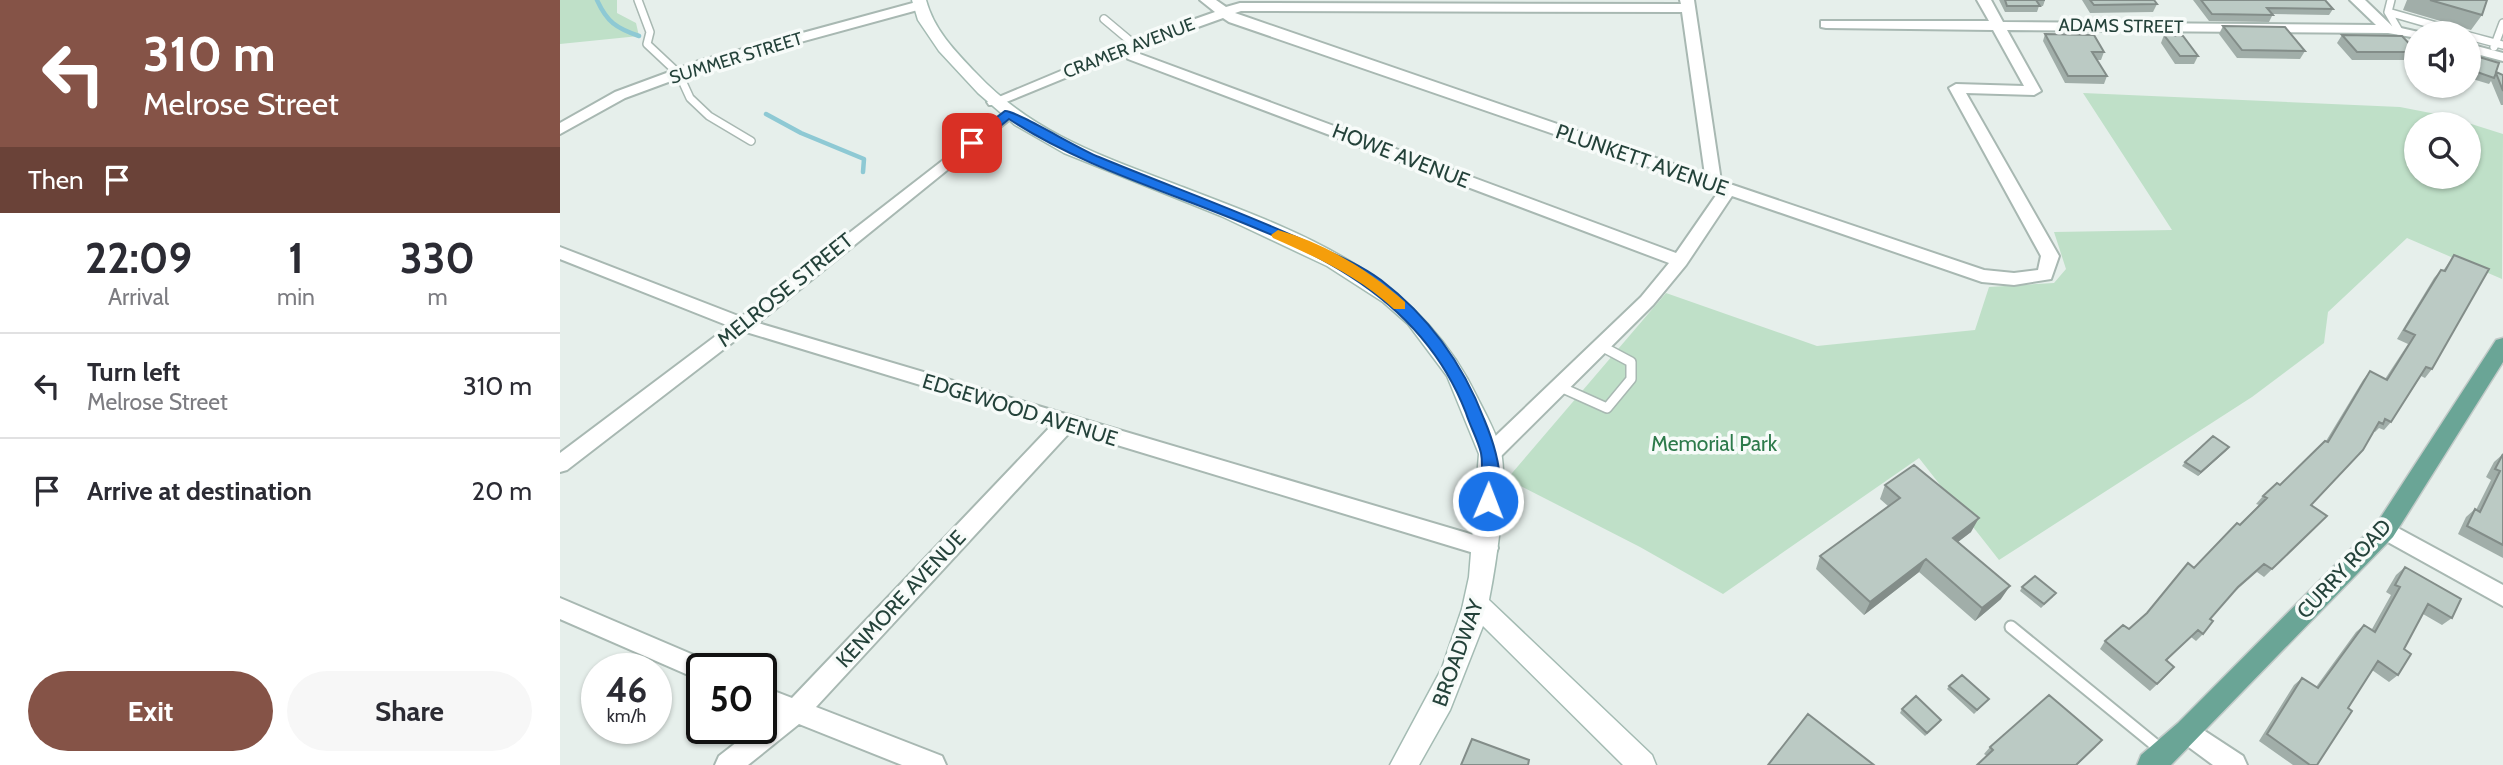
<!DOCTYPE html>
<html lang="en">
<head>
<meta charset="utf-8">
<style>
  body { margin:0; font-family:Cabin,sans-serif; background:#f7f7f7; color:#2b2b33; height:100vh; display:flex; flex-direction:column; font-size:26px; white-space:nowrap }
  * { box-sizing:border-box; margin:0 }
  p { font-size:23px; color:#7c7c81 }
  .icon { flex:none; width:38px; height:38px; fill:none; stroke:currentColor; stroke-width:2; stroke-linecap:round; stroke-linejoin:round }
  .map { position:relative; flex:1; overflow:hidden }
  .drawer { display:flex; flex-direction:column; background:#fff; width:560px }
  .drawer>* { flex:none }
  .hud { background:#855347; color:#fff; overflow:hidden }
  .buttons { position:absolute; left:1844px; top:21px; display:grid; gap:14px }
  .buttons a { display:grid; place-items:center; width:77px; height:77px; border-radius:50%; background:#fff; box-shadow:0 2px 5px #0004; font-size:35px }
  .speed { position:absolute; left:21px; top:653px; display:flex; gap:14px; font-size:35px; font-weight:700; text-align:center }
  .speed>* { display:grid; place-content:center; width:91px; height:91px; border-radius:50%; background:#fff; box-shadow:0 2px 5px #0004; line-height:1 }
  .speed small { font-size:18px; font-weight:400 }
  .speed .limit { border:4px solid #111; border-radius:10px; background:#fff; color:#111 }
  .pin { position:absolute; display:grid; place-items:center; width:60px; height:60px; color:#fff; margin:-30px; border-radius:14px; box-shadow:0 4px 10px #0006 }
  .me { position:absolute; width:77px; margin:-38px; rotate:1deg; stroke-linejoin:round; filter:drop-shadow(0 0 5px #0008) }
  .turn { display:flex; align-items:center; gap:24px; height:147px; padding:0 28px; font-size:32px }
  .turn .icon { width:91px; height:91px; stroke-width:2.5 }
  .turn b { display:block; font-size:49px; line-height:60px }
  .then { display:flex; align-items:center; height:66px; padding:0 28px; background:#0003; gap:14px; font-size:26px }
  .eta { display:flex; justify-content:space-evenly; align-items:center; height:119px; text-align:center }
  .eta b { font-size:42px; font-weight:700; line-height:49px }
  .primary-button { display:flex; gap:14px; margin-top:auto; padding:14px 28px }
  .primary-button a { flex:1; height:80px; border-radius:42px; background:#855347; color:#fff; font-size:28px; font-weight:700; line-height:80px; text-align:center }
  .primary-button a+a { background:#f7f7f7; color:#2b2b33 }
  ul { padding:0; list-style:none }
  li { display:flex; align-items:center; gap:21px; height:105px; padding:0 28px; border-top:2px solid #e1e1e2 }
  li div { flex:1 }
  li b { display:block; font-size:26px }
  li em { font-style:normal }
  main { display:flex; flex:1; min-height:0 }
  .map>svg:first-child { display:block }
</style>
</head>
<body>
<main>
<section class="drawer">
<div class="hud">
<div class="turn"><svg class="icon" aria-label="left" viewBox="0 0 24 24"><path d="M17 20v-9H6M10 6l-5 5 5 5"/></svg><div><b>310 m</b>Melrose Street</div></div>
<div class="then">Then<svg class="icon" aria-label="arrive" viewBox="0 0 24 24"><path d="M6 21V4h12l-3 4 3 4H6"/></svg></div>
</div>
<div class="eta">
<div><b>22:09</b><p>Arrival</p></div>
<div><b>1</b><p>min</p></div>
<div><b>330</b><p>m</p></div>
</div>
<ul>
<li><svg class="icon" aria-label="left" viewBox="0 0 24 24"><path d="M17 20v-9H6M10 6l-5 5 5 5"/></svg><div><b>Turn left</b><p>Melrose Street</p></div><em>310 m</em></li>
<li><svg class="icon" aria-label="arrive" viewBox="0 0 24 24"><path d="M6 21V4h12l-3 4 3 4H6"/></svg><div><b>Arrive at destination</b></div><em>20 m</em></li>
</ul>
<div class="primary-button"><a>Exit</a><a>Share</a></div>
</section>
<div class="map">
<svg width="1943" height="765" viewBox="0 0 1943 765">
  <rect width="100%" height="100%" fill="#e6efeb"/>
  <!-- green -->
  <path fill="#bfe0c8" fill-rule="evenodd" d="M0,0h57v13l19,10 3,13 -79,8z
    M1523,93l317,14 46,9 57,18 -1,145 -95,-41 -79,74 -4,31 -72,54 -253,163 -80,-102 -196,136 -83,-47 -133,-68 159,-186 151,53 158,-16 14,-43 65,-4 12,-14 -12,-37 118,-2zM1857,124h52v53h-52z"/>
  <g fill="none" stroke-linecap="round" stroke-linejoin="round">
    <!-- stream -->
    <path stroke="#8ec9d4" stroke-width="4.5" d="M37,0c10,22 19,28 42,36
      M206,114l35,19 63,26 -1,13"/>
    <!-- lane-far2 casing -->
    <g stroke="#a8b8b2" stroke-width="10">
      <path id="lane-far2" d="M78,0l12,32 -3,12 32,30 11,24 19,18 42,25
        M1831,0l-3,12 11,19
        M1828,12l73,21
        M544,19l31,26
        M1909,36l34,9
        M1934,47l9,-24"/>
    </g>
    <!-- lane-far1 casing -->
    <g stroke="#a8b8b2" stroke-width="12">
      <path id="lane-far1" d="M998,386l49,22 24,-29v-17l-30,-16"/>
    </g>
    <!-- lane casing -->
    <g stroke="#a8b8b2" stroke-width="15">
      <path id="lane" d="M1451,627l153,125"/>
    </g>
    <!-- street casing -->
    <g stroke="#a8b8b2" stroke-width="4">
      <path id="street" d="M640,0h16l10,7 14,-4 441,1 -1,-4h14l27,181 263,89 30,3 24,-3 3,-14 -92,-168 7,-4 68,2 -31,-56 -167,-2 -5,-1v-6h168l-12,-21h14l12,22 373,3 -26,-25h15l27,26 31,7h-6v5l-29,-5 -381,-3 34,61 -7,4 -68,-2 93,163 -8,23 -37,6 -32,-3 -250,-86 -46,69 -33,40 -156,155h-14l-3,-6 3,-6 158,-151 28,-34 -541,-204 -2,-6 -127,52h-10l-2,-3 143,-60 85,-30zM681,11l441,1 23,163 -470,-162zM663,18l6,4 490,169 -43,62 -536,-199 2,-7z
        M360,1l5,1v6l-216,59 -84,31 -65,36v-11l55,-31 84,-31z
        M1909,44l34,9v8l-34,-9z
        M449,109l5,1v6l-256,207 729,216 8,2 3,7 -3,7 -8,2 -416,-126 -255,276 126,49 4,9h-44l-103,-41 -51,41h-33l4,-9 36,-28h6v-5l13,-9 -13,-5v-23l31,12 260,-273 -306,-93 -179,138 -7,2v-19l169,-127 -169,-67v-12l181,70z
        M1825,521l118,64v21l-126,-70 -3,-6 3,-6z
        M0,598l150,64 3,6h-11v13l-142,-62z
        M1628,720l55,36 4,9h-34l-34,-25 -3,-8 3,-8z"/>
    </g>
    <!-- secondary casing -->
    <g stroke="#a4bbb3" stroke-width="3">
      <path id="secondary" d="M352,0h14c8,30 29,51 50,73 56,60 126,83 201,112 123,47 241,87 301,214 8,16 19,35 23,53 7,33 -5,113 -12,148l163,155 4,10h-33l-140,-139 -33,84 -31,55h-29l52,-97 20,-59 7,-32 10,-123 -32,-78 -39,-52 -25,-22 -56,-36 -106,-50 -157,-63 -49,-28 -37,-32 -39,-42 -21,-31z"/>
    </g>
    <!-- primary casing -->
    <g stroke="#c2cac8" stroke-width="3">
      <path id="primary" d="M1943,338v24l-110,175 -222,228h-34l4,-10 37,-32 199,-200 119,-183z"/>
    </g>
    <!-- lane-far2 -->
    <use href="#lane-far2" stroke="#fff" stroke-width="7"/>
    <!-- lane-far1 -->
    <use href="#lane-far1" stroke="#fff" stroke-width="9"/>
    <!-- lane -->
    <use href="#lane" stroke="#fff" stroke-width="11"/>
    <!-- street -->
    <use href="#street" fill="#fff" fill-rule="evenodd"/>
    <!-- secondary -->
    <use href="#secondary" fill="#fff" fill-rule="evenodd"/>
    <!-- primary -->
    <use href="#primary" fill="#6aa596" fill-rule="evenodd"/>
  </g>
  <!-- wall -->
  <path fill="#a1aea9" d="M1439,0h46l-2,6h-4l-2,6h-32z
    M1522,0h72l3,4 -4,8 -63,1z
    M1633,0h132l8,9 -4,6 -56,-1 -4,8 -60,-1z
    M1847,0h80l-5,15 -11,15 -68,-20z
    M1663,26l82,25 -5,8 -63,-1 -18,-24z
    M1485,34l59,18 -3,8h-4l10,16 -3,8 -39,-1 -22,-42z
    M1604,35l34,21 -4,8h-19l-14,-21z
    M1782,35l75,16v3l-5,6h-60l-15,-17z
    M1919,57l17,15 7,3v30h-2l-10,-24 -2,3 -20,-6 5,-14z
    M1894,255l-22,114 -7,9 -4,-2 -30,46 -7,8 -5,-2 -4,4 -2,-1 -62,74 16,11 -63,61 -7,-5 -24,21 -23,26 -7,15 -7,7 -5,-4 -24,23 1,14 -18,17 -50,-42 5,-8 24,-12 18,-16 112,-108 -3,-1 7,-8 17,-11 46,-44 37,-61 7,-9 15,8 23,-35 -11,-5 37,-61 7,-8 2,1z
    M1669,447l-31,29 -16,-10 3,-4z
    M1943,454v104l-45,-24 8,-17 9,-8 1,1 15,-30 -5,-3 8,-15z
    M1325,485l86,47 -13,10 43,57 -26,22 -56,-49 -55,43 -48,-46 4,-13 68,-50 -8,-7z
    M1845,567l47,51 -10,7 -19,-11 -19,35 -6,26 -9,7 -17,-12 -24,38 -31,57h-24l-34,-24 35,-56 8,-7 14,9 40,-55 8,-7 8,4 19,-34 -5,-3 10,-17z
    M1462,587l31,10 -12,11 -21,-17z
    M1389,686l40,13 -15,15 -27,-25z
    M1342,709l39,11 -2,3 -14,13 -25,-23z
    M1430,747h106l-19,18h-100l10,-9 -3,-2z"/>
  <!-- shaded-wall -->
  <path fill="#838d89" d="M1669,447l-3,4 -28,25 3,-4z
    M1419,518l-8,14 -25,19 7,-13z
    M1366,559l-7,13 -55,43 6,-13z
    M1450,586l-9,13 -26,22 7,-13z"/>
  <!-- building -->
  <path fill="#bbcac4" stroke="#838d89" stroke-width="2" d="M1445,0h40h-9l4,6h-33z
    M1530,0h64l3,4 -63,1z
    M1641,0h124l8,9 -66,-1 6,7 -61,-1z
    M1870,0h57l-5,15z
    M1663,26l62,1 20,24 -63,-1z
    M1485,34l49,1 10,17h-12l15,24h-39z
    M1604,35l19,1 15,20h-18z
    M1782,35l60,1 15,16h-60z
    M1919,57l20,6 -3,9 7,3v16l-7,-18 -2,5 -20,-7z
    M1894,255l35,14 -57,100 -6,-2 -35,55 -6,-3 -2,5 -4,-2 -16,28 -52,55 16,11 -55,53 -8,-5 -26,23 -28,32 3,2 -10,13 -5,-4 -32,30 8,7 -17,17 -52,-43 18,-16 6,4 18,-16 41,-50 6,5 43,-45 3,2 27,-27 -4,-2 14,-13 3,2 45,-44 3,1 42,-71 17,9 28,-45 -11,-5 37,-60 4,1z
    M1653,436l16,11 -28,25 -16,-10z
    M1943,454v91l-36,-19 8,-17 5,3 20,-41 -5,-2z
    M1354,465l65,53 -26,20 57,48 -28,22 -56,-49 -56,43 -50,-46 80,-58 -15,-13z
    M1845,567l56,32 -9,19 -24,-14 -24,45 7,5 -13,21 -20,-14 -30,47 4,3 -35,54h-7l-43,-31 35,-56 16,10 46,-63 11,7 25,-45 -5,-2z
    M1475,576l21,17 -12,11 -22,-17z
    M1402,675l27,24 -12,11 -28,-24z
    M1489,695l53,45 -26,25h-99l16,-15 -3,-3z
    M1356,696l25,24 -14,13 -25,-24z
    M1248,714l66,51h-106z
    M912,739l57,21 -1,5h-67z"/>
  <!-- route -->
  <path fill="#1a73e8" stroke="#114b97" stroke-width="2" d="M445,111c8,-2 77,40 94,46 65,27 132,51 197,80 28,13 59,24 85,43 47,36 82,84 103,139 10,24 23,62 11,87h-13l-2,-5c0,-15 4,-33 1,-48 -3,-13 -11,-27 -15,-40 -72,-188 -308,-195 -457,-294l-33,27h-9v-6z"/>
  <!-- slow -->
  <path fill="#f59e0b" d="M718,230c46,13 91,40 127,72v7h-11c-36,-33 -76,-51 -121,-71l-2,-3z"/>
  <g text-anchor="middle" stroke-width="7" stroke-linejoin="round" paint-order="stroke">
    <!-- far-street labels -->
    <g font-size="18" fill="#24423a" stroke="#f7fbf9">
      <text transform="translate(1561 26) rotate(1)" y="6">ADAMS STREET</text>
      <text transform="translate(569 48) rotate(-21)" y="6">CRAMER AVENUE</text>
      <text transform="translate(176 58) rotate(-17)" y="6">SUMMER STREET</text>
    </g>
    <!-- street labels -->
    <g font-size="21" fill="#24423a" stroke="#f7fbf9">
      <text transform="translate(841 156) rotate(21)" y="7">HOWE AVENUE</text>
      <text transform="translate(1082 160) rotate(19)" y="7">PLUNKETT AVENUE</text>
      <text transform="translate(225 290) rotate(-39)" y="7">MELROSE STREET</text>
      <text transform="translate(460 410) rotate(17)" y="7">EDGEWOOD AVENUE</text>
      <text transform="translate(1784 569) rotate(-47)" y="7">CURRY ROAD</text>
      <text transform="translate(341 599) rotate(-47)" y="7">KENMORE AVENUE</text>
      <text transform="translate(898 653) rotate(-70)" y="7">BROADWAY</text>
    </g>
    <!-- park labels -->
    <g font-size="21" fill="#2d7a4b" stroke="#f7fbf9">
      <text x="1154" y="451">Memorial Park</text>
    </g>
  </g>
</svg>
<div class="buttons">
<a><svg class="icon" aria-label="sound" viewBox="0 0 24 24"><path d="M4 9h4l5-4v14l-5-4H4zM17 9q2 3 0 6"/></svg></a>
<a><svg class="icon" aria-label="search" viewBox="0 0 24 24"><circle cx="10" cy="10" r="6"/><path d="M15 15l6 6"/></svg></a>
</div>
<div class="speed"><div>46<small>km/h</small></div><div class="limit">50</div></div>
<div class="pin" style="left:412px;top:143px;background:#d93025"><svg class="icon" aria-label="arrive" viewBox="0 0 24 24"><path d="M6 21V4h12l-3 4 3 4H6"/></svg></div>
<svg class="me" style="left:928px;top:501px" viewBox="-20 -20 40 40"><circle r="17" fill="#1a73e8" stroke="#fff" stroke-width="3"/><path d="M0-11L8 9 0 5-8 9z" fill="#fff"/></svg>
</div>
</main>
</body>
</html>
